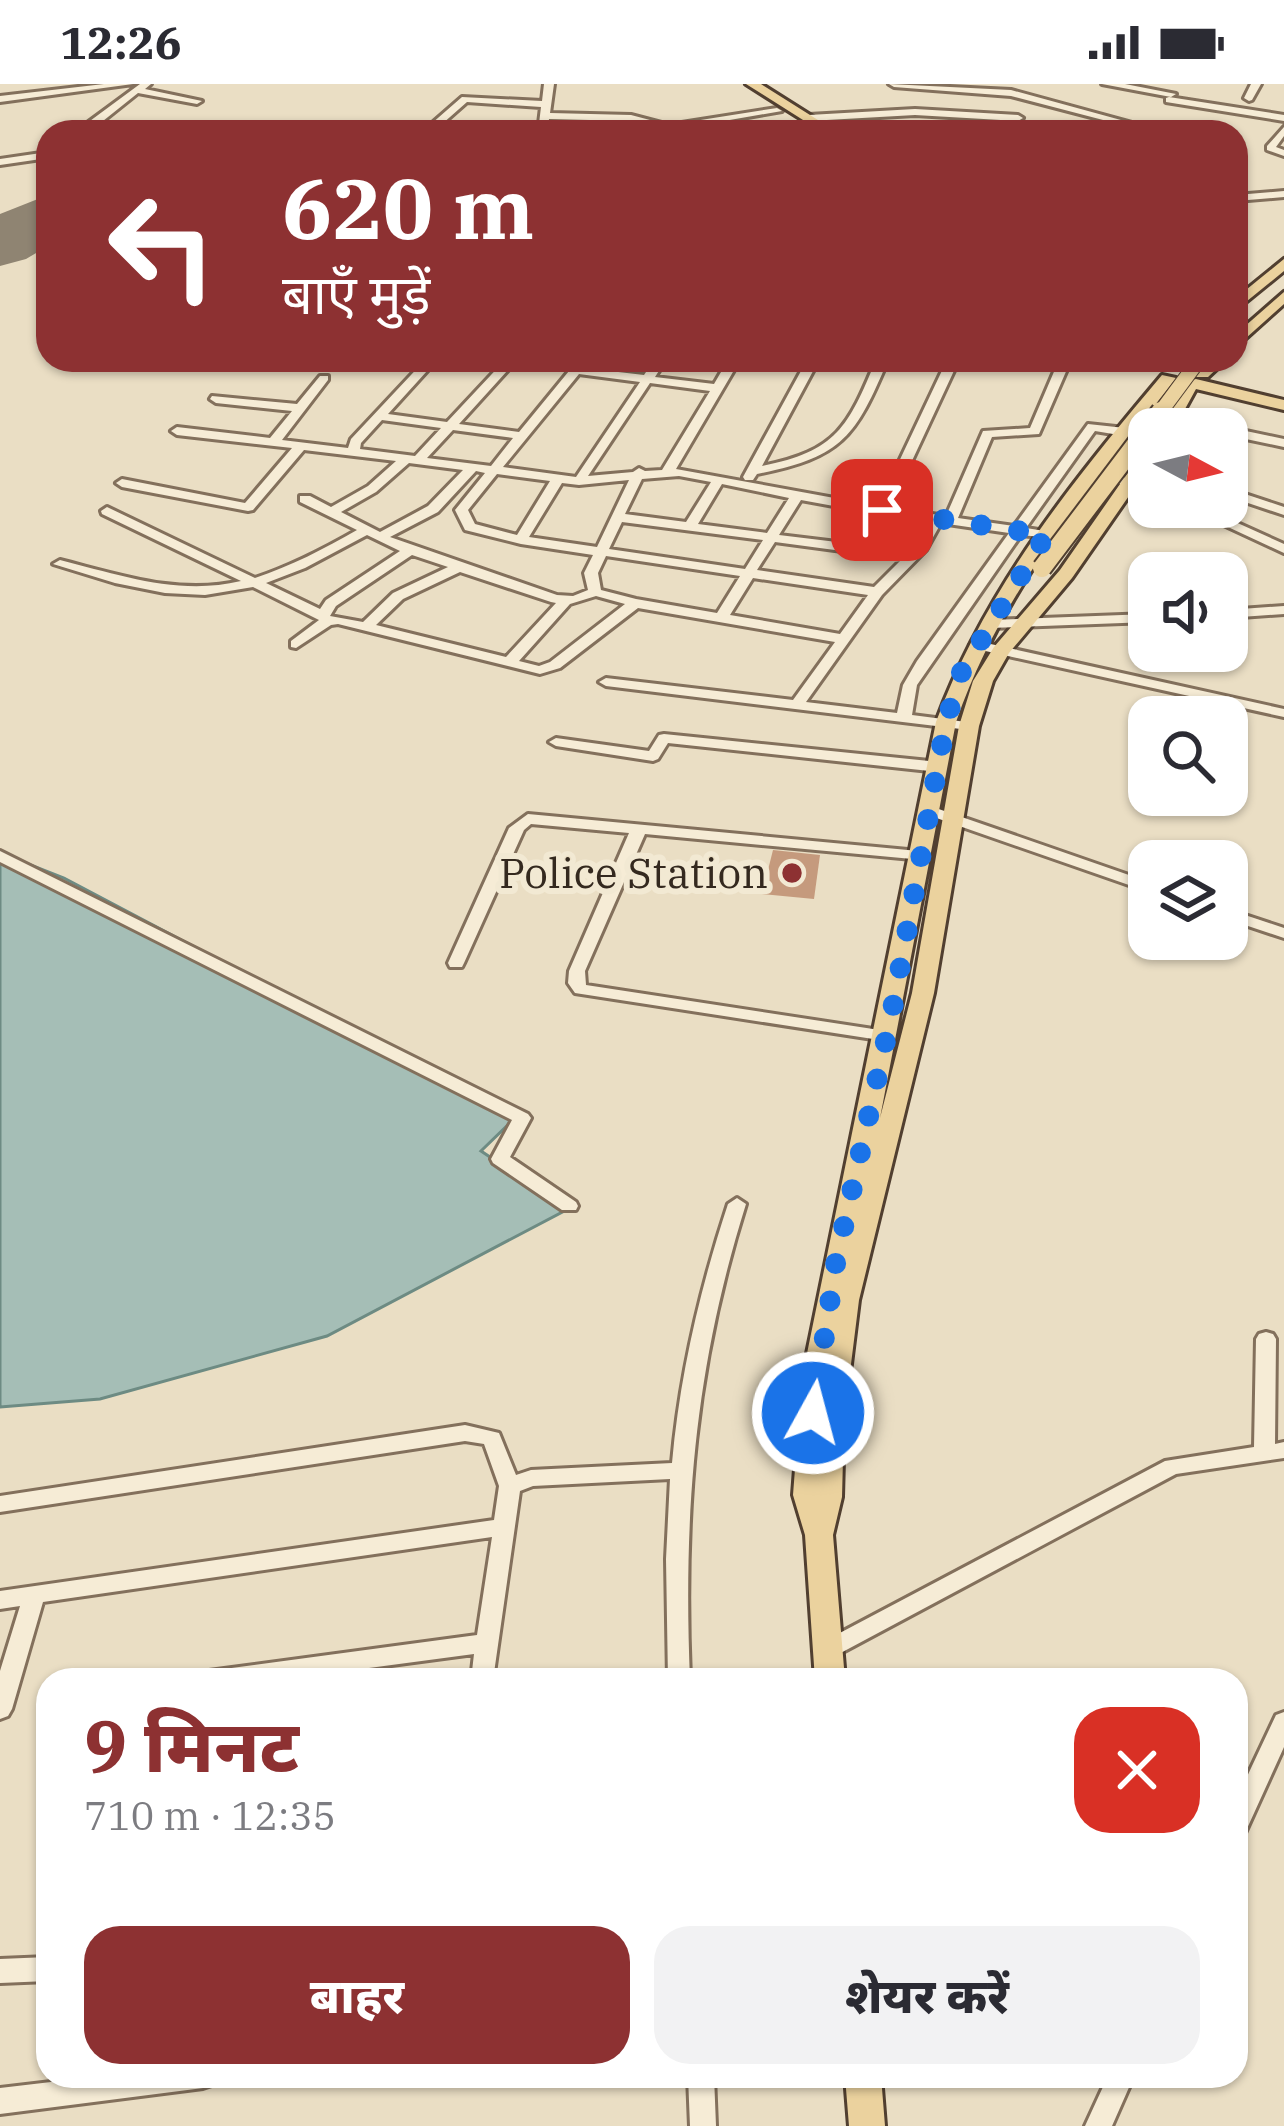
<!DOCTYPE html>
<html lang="hi">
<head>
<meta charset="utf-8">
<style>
  body { margin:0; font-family:"IBM Plex Serif","Noto Sans Devanagari",serif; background:#f2f2f3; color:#2b2b33; height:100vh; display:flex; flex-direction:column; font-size:45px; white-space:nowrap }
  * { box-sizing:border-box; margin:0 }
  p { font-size:39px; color:#7c7c81 }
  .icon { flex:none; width:66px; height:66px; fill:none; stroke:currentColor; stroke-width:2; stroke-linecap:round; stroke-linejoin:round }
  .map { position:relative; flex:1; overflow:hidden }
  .side { position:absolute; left:36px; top:1584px; width:1212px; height:420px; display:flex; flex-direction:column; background:#fff; border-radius:36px; box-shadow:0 3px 9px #0004 }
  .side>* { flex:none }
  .top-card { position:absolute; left:36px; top:36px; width:1212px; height:252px; border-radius:36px; box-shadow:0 3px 9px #0004; background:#8d3132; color:#fff; overflow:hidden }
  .needle { width:78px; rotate:97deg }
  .tools { position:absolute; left:1128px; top:324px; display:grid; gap:24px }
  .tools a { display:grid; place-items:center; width:120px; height:120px; border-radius:24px; background:#fff; box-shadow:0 3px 9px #0004; font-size:60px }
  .pin { position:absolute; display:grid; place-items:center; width:102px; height:102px; color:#fff; margin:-51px; border-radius:24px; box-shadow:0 6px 18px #0006 }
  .me { position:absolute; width:132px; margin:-66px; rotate:7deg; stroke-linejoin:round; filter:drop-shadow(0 0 9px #0008) }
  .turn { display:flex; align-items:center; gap:42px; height:252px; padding:0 48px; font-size:54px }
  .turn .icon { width:156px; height:156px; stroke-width:2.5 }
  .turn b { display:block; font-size:84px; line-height:102px }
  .round { display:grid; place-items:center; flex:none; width:126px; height:126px; border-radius:36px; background:#f2f2f3 }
  .overview { display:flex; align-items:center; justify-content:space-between; height:204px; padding:0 48px }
  h1 { font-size:72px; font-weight:800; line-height:90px; color:#8d3132 }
  .button { display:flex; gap:24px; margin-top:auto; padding:24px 48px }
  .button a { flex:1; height:138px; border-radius:36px; background:#8d3132; color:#fff; font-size:48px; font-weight:800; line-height:138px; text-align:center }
  .button a+a { background:#f2f2f3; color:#2b2b33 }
  .status { display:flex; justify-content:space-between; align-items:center; height:84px; padding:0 60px; background:#fff; direction:ltr }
  .status svg { height:33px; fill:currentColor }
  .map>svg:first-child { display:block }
</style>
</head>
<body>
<div class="status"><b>12:26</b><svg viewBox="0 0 49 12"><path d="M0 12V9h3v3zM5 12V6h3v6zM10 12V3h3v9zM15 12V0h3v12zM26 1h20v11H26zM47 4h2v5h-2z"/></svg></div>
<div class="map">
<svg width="1284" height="2042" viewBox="0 0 1284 2042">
  <rect width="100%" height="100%" fill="#eadec4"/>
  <!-- water -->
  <path fill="#a5beb6" stroke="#6d8b83" stroke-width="3" d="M0,769l64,25 452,239 -35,34 87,58 -241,127 -227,63 -100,8z"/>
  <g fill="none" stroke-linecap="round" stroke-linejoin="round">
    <!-- runway -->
    <path fill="#8f8472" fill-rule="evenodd" d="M48,111v51l-22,13 -26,7v-52z"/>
  </g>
  <!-- building -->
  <path fill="#c59a7d" d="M773,766l47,5 -6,44 -52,-5z"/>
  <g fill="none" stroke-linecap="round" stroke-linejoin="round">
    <!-- minor casing -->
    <g stroke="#83705c" stroke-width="6">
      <path id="minor" d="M104,0h29l-133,18v-6z
        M140,0h11l-6,5 57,12 -5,3 -59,-11 -45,36 -18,3z
        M544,0h10l-4,29 81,2 38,10 108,-17 5,3 -121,21h-24l21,-5 -27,-6 -82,-2 -1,13h-10l3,-25 -74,-5 -34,30 -10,-1 39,-34 80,4z
        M889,0l122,6 150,41 -12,1 -138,-36 -117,-9z
        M1102,0h23l51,10 -5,3z
        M1251,0h10l-9,16 -3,1 -5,-3z
        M1169,13l115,18v6l-118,-19v-4z
        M915,25l103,6 5,3 -5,3 -103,-6 -106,6 -5,-3 5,-3z
        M823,40l65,5 5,3 -73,-3 -2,-2z
        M318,42l5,3 -2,2 -14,1z
        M1284,43v9l-8,11 8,3v6l-17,-6v-4z
        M48,68v6l-48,7v-6z
        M1284,107v6l-48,4v-6z
        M425,276h12l-49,54 59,8 58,-62h12l-58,64 60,8 59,-72h12l-6,8 60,7 10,-15h12l-11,17 59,7 14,-24h12l-64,109 202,37 69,-146h12l-69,148 56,8 37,-85 47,-3 29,-68h12l-32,74 -47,3 -34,81 56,8 74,-102 37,4 6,4 -6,4 -30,-5 -69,97 25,4v6l-30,-3 -104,150 -5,30 62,8 2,3 -7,4 -363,-44 -7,-4 7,-4 187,22 42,-58 -197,-34 -78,60 -20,6 -202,-50 -7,1 -35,23 -5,-1v-6l28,-21 -66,-33 -48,8 -40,-2 -50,-10 -62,-19 7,-4c60,15 119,36 181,21l-139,-67 -1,-3 6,-4 148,71c36,-12 69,-29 102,-48l-57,-28v-6h10l21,11 37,-21 28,-25 -92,-11 -51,60 -5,1 -126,-24 -6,-4 6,-4 123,24 47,-55 -115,-13 -6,-4 6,-4 93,11 22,-27 -76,-8 -6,-4 2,-3 85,8 23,-28h8v4l-46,60 66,8 3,-9zM579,290l61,8 -64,95 -73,-10zM650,299l60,8 -48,79 -17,1 -6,-3 -6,4 -45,4zM382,336l59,8 -26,28 -55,-7 1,-6zM453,346l60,8 -22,28 -64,-8zM409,379l54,7 -35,36 -48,26 -39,-20 35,-20zM476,387l9,2 -30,37 10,20 56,14 72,11 -9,18 4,17 -15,6 -16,-1 -167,-58 48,-25zM497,390l53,7 -33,54 -42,-11 -7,-14zM679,392l32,6 -25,40 -61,-8 17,-35zM629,396l-32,67 -68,-10 33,-54 17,2zM722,400l67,14 -22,35 -69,-9zM801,416l60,11 -16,32 -66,-8zM873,429l56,8 -20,31 -52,-7zM622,438l141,18 -18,29 -136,-20zM941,439l68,10 -92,128 -14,24 -6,28 -91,-11 76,-107 44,-45zM367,451l33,16 -74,49 -6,9 -54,-26 39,-15zM775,458l127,17 -28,28 -117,-17zM412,471l36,12 -55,26 -30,29 -33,-6 6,-10zM606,472l134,20 -23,37 -81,-14 -35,-9 -3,-17zM460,488l91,30 5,1 -50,54 -130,-32 27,-26zM753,494l115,17 -28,39 -110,-19zM596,512l29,8 -75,58 -11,4 -20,-5 51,-57z
        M807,276h12l-57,106c75,-15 86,-39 114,-106h12c-33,78 -46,97 -131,114l-4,6h-8l-2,-3z
        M1172,332l47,10 2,3h-23l-30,-6 -2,-3z
        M1227,343l57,12v8l-57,-12v-6h-5z
        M1116,390l33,13v8l-37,-14 -2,-3z
        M1227,404l57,19v8l-57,-19z
        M1185,423h17l82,37v9z
        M1284,522v8l-57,4v-8z
        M1149,530v8l-159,6 -7,-4 7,-4z
        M977,557l307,68v8l-312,-69 -2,-3z
        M664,650l275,28 8,5 -8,5 -271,-29 -10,16 -5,2 -97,-15 -7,-4 7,-4 93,13 10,-16z
        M930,722l219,76v10l-224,-78 -3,-3z
        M528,730l401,38 2,3 -8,5 -278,-26 -60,137 1,14 300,46 9,5 -9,5 -311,-48 -7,-10 1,-12 60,-138 -98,-9 -7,6 -60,133 -2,4h-12l-2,-4 61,-135z
        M0,767l528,263 3,4 -21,39 66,45 2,4 -2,4h-14l-69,-47 -2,-4 21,-39 -512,-258z
        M1227,825l57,19v10l-57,-19z
        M737,1114l9,6c-51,162 -63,307 -56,476h-22l-2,-121 4,-80 -137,7 -13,5 -27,189h-22l3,-26 -195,26h-81l3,-7 8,-2 268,-36 15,-98 -449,65 -31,107 -4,7 -8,3v-48l20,-65 -20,3v-18l494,-71 5,-34 -15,-42 -19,-3 -465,71v-16l465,-71 34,8 17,42 15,-5 141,-7c8,-89 28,-174 56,-259z
        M1266,1248l7,2 3,5 -1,105 9,-2v16l-108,16 -341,182 -8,3 -8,-3 -3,-6 3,-6 346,-183 89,-14 2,-108 3,-5z
        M1284,1628v35l-39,86 -9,3v-36l40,-85z
        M48,1873v24l-48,2v-24z
        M102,1992h114l-4,9 -9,3 -203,26v-26z
        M688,1992h26l2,50h-26z
        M1108,1992h26l-22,50h-27z"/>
    </g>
    <!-- major casing -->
    <g stroke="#513f30" stroke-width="6">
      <path id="major" d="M746,0h15l76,48h-15z
        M1284,175v12l-48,39v-12z
        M1284,208v12l-48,43v-13z
        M1209,276h17l-18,17h-12v-6z
        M1162,291l14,3c-87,113 -172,207 -220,344l-76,396 32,-125 47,-267 14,-45 21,-34 66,-77 83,-119 6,-1v17l-77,111 -63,75 -16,28 -14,45 -45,267 -75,307 -15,120 -2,77 -9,38 12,145h-30l-10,-145 -12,-40 9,-117 134,-656c49,-133 136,-240 226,-347z
        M1196,295l88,21v10l-88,-21 -22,40h-16l27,-48z
        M845,1992h36l4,50h-36z"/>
    </g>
    <!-- minor -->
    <use href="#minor" fill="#f6ecd6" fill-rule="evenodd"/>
    <!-- major -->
    <use href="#major" fill="#ebd29e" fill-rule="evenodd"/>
    <!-- major-bridge-far1 casing -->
    <g stroke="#513f30" stroke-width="16" stroke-linecap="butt">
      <path id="major-bridge-far1" d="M1159,330l40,-54"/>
    </g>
    <!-- major-bridge casing -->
    <g stroke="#513f30" stroke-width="22" stroke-linecap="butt">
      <path id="major-bridge" d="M1042,484l119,-157"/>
    </g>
    <!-- major-bridge-far1 -->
    <use href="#major-bridge-far1" stroke="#ebd29e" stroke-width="14"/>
    <!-- major-bridge -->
    <use href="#major-bridge" stroke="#ebd29e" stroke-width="18"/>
  </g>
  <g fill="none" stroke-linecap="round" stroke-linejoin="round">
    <!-- route -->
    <path stroke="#1a73e8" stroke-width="21" stroke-dasharray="0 37.8" d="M813,1329l23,-152 55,-244 55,-295 15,-49 85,-138 -164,-25"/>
  </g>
  <!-- markers -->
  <circle fill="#8d3132" stroke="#f2e9d3" stroke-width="4.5" cx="792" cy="789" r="12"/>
  <g text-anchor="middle" stroke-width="12" stroke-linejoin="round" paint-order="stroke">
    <!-- poi labels -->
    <g font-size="42" fill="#34291f" stroke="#f2e9d3" text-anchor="end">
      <text x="768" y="804">Police Station</text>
    </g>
  </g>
</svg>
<div class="tools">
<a><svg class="needle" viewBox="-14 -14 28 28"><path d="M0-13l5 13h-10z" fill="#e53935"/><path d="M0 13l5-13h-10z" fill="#7c7c81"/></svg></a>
<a><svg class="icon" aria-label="sound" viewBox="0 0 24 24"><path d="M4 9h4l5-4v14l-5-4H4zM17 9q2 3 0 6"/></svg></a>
<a><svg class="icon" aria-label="search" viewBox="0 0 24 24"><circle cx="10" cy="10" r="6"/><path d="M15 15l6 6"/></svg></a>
<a><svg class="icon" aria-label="layers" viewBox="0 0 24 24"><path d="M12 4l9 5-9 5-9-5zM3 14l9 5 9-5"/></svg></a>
</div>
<div class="pin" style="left:882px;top:426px;background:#d93025"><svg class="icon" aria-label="arrive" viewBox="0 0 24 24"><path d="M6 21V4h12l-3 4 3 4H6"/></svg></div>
<svg class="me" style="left:813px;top:1329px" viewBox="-20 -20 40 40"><circle r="17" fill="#1a73e8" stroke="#fff" stroke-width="3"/><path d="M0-11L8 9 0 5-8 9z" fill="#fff"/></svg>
<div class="top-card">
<div class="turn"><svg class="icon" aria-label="left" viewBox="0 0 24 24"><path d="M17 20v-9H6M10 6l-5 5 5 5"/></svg><div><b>620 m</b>बाएँ मुड़ें</div></div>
</div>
<section class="side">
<div class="overview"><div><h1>9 मिनट</h1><p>710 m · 12:35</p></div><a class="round" style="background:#d93025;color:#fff"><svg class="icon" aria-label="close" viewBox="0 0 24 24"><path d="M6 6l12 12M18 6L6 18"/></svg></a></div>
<div class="button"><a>बाहर</a><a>शेयर करें</a></div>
</section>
</div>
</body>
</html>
